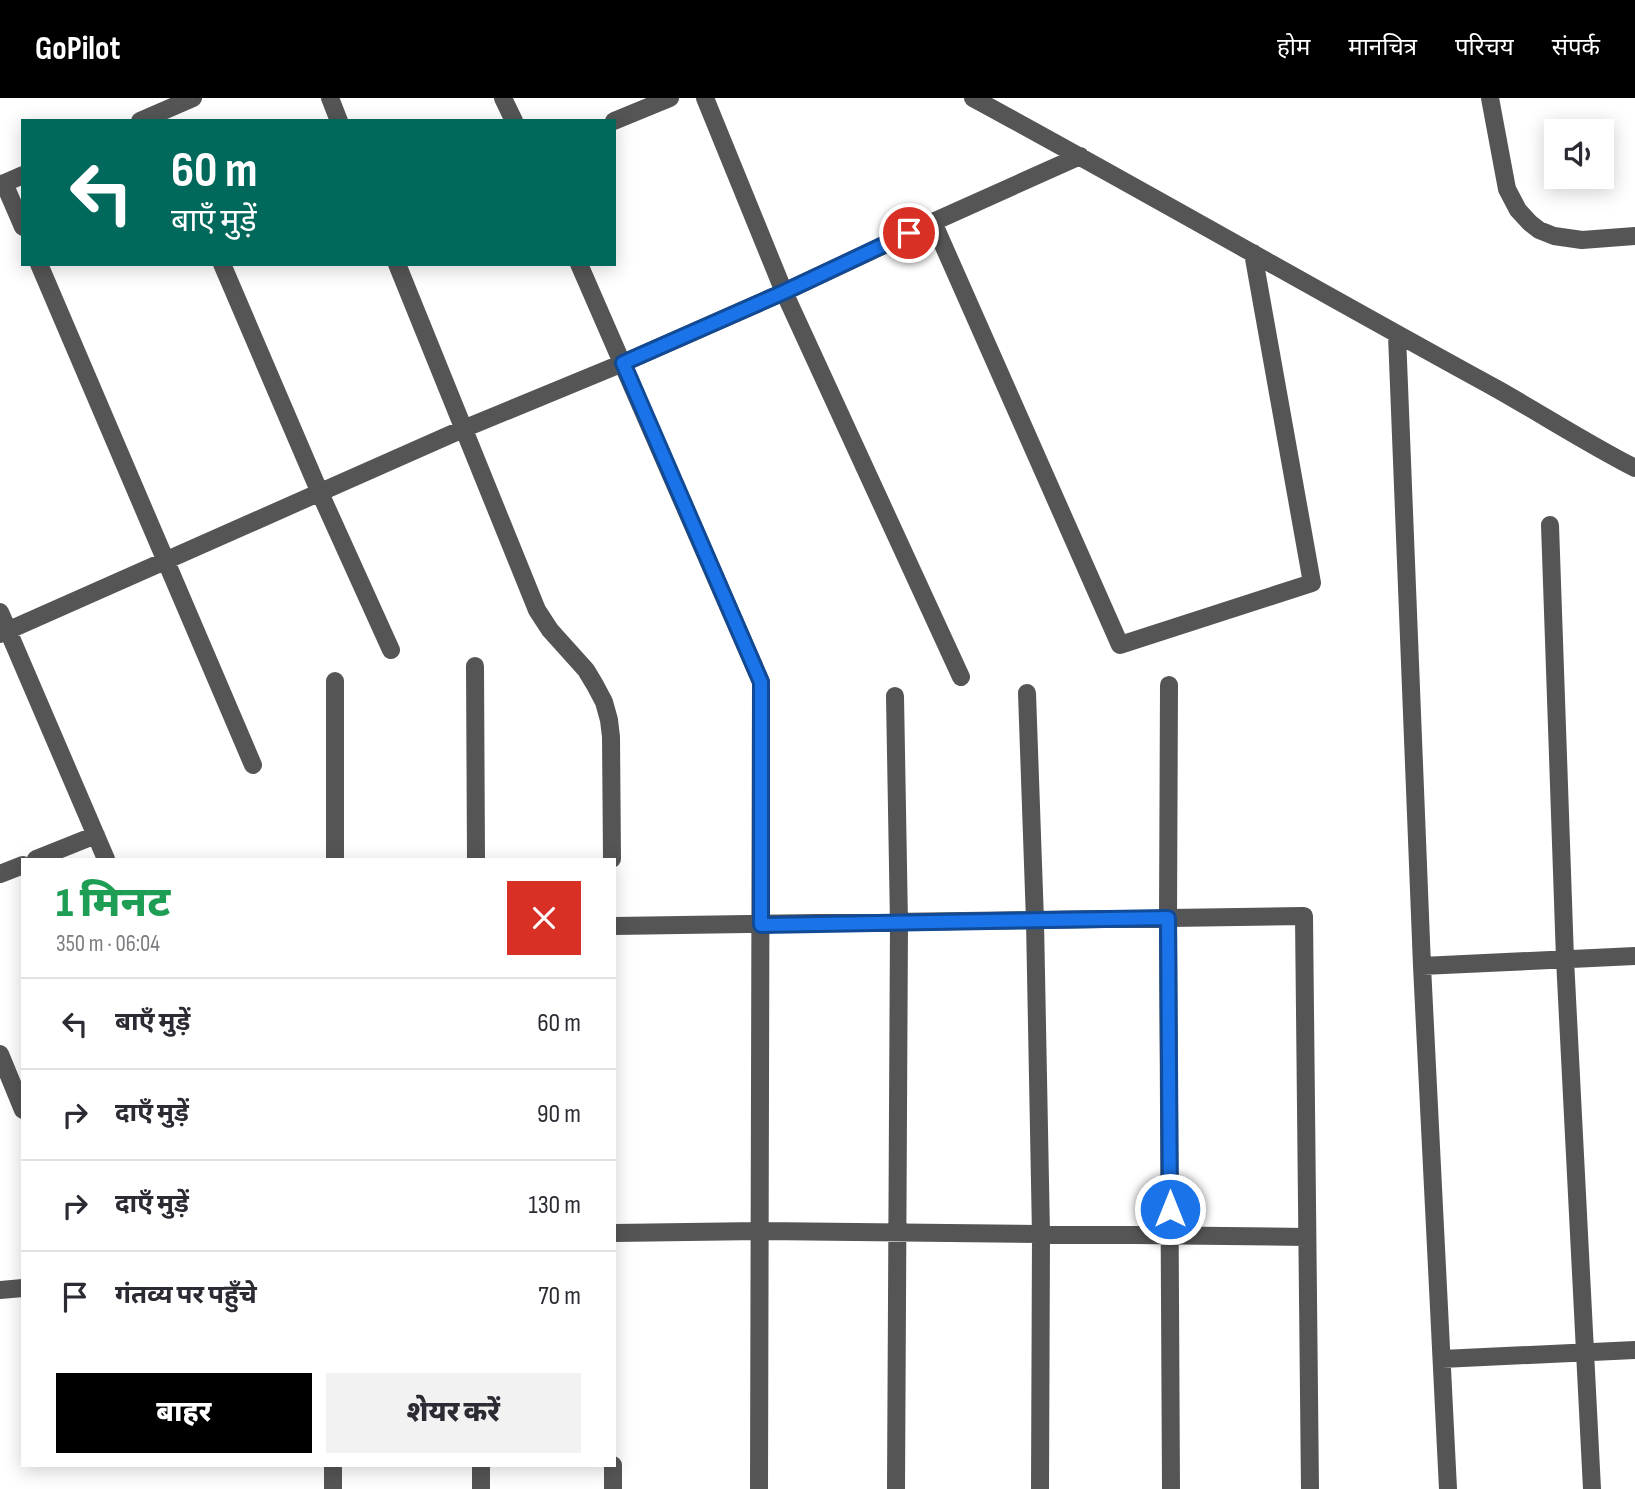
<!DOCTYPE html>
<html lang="hi">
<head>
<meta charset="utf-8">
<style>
  body { margin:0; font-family:"Sofia Sans Condensed","Noto Sans Devanagari",sans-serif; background:#f2f2f3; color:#2b2b33; height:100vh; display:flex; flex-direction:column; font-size:26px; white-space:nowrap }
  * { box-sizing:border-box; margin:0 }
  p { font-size:23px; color:#7c7c81 }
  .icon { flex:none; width:38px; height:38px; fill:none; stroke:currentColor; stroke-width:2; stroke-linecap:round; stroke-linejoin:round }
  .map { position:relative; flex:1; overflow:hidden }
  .panel { position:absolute; left:21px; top:760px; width:595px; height:609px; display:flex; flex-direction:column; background:#fff; border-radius:0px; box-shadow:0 4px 18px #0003 }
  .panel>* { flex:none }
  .top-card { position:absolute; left:21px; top:21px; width:595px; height:147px; border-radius:0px; box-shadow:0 4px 18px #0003; background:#00695c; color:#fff; overflow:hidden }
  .buttons { position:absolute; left:1544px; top:21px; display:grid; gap:14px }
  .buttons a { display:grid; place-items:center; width:70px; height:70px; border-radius:0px; background:#fff; box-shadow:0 4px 18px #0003; font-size:35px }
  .pin { position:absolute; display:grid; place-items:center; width:60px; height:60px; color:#fff; margin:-30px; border:4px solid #fff; border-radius:50%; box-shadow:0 2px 7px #0007 }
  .me { position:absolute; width:77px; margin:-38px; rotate:0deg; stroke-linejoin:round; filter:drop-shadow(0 0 5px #0008) }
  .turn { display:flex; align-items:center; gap:24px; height:147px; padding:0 35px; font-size:32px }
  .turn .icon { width:91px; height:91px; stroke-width:2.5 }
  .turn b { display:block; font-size:49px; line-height:60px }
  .round { display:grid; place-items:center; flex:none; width:74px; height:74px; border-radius:0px; background:#f2f2f3 }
  .summary { display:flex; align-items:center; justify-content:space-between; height:119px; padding:0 35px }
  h1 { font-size:42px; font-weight:800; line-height:52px; color:#1e9e55 }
  .cta { display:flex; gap:14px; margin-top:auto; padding:14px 35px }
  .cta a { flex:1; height:80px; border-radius:0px; background:#000; color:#fff; font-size:28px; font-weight:800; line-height:80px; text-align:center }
  .cta a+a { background:#f2f2f3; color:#2b2b33 }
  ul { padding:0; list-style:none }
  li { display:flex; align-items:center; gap:21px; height:91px; padding:0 35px; border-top:2px solid #e1e1e2 }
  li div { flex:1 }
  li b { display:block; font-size:26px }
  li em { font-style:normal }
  header { display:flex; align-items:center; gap:42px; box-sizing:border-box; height:98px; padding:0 35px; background:#000; color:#fff }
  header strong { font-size:33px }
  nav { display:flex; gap:38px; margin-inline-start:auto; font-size:24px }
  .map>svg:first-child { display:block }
</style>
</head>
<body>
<header>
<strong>GoPilot</strong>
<nav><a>होम</a><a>मानचित्र</a><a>परिचय</a><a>संपर्क</a></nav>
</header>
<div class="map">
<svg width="1635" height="1391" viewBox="0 0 1635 1391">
  <rect width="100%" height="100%" fill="#fff"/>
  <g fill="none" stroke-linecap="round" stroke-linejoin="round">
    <!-- minor -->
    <path stroke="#555" stroke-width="18" d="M330,0l9,23
      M503,0l11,23
      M705,0l79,194 177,385
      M973,0c175,95 348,195 524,291 46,26 91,55 138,79
      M1490,0l17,91 11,21 12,13 9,7 15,6 28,4 53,-4
      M140,23l53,-23
      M614,23l56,-23
      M4,85l19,44
      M0,87l23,-10
      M933,124l187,423 192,-62 -59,-330
      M39,166l214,501
      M222,166l98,229 71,157
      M397,166l140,346 13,20 36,40 9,15 9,17 5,18 2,17 1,122
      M579,166l182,418 -2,807
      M1397,237l25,631 26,523
      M1550,427l15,434 27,530
      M0,514l106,247
      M0,536l463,-205 160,-66 161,-71 149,-70 147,-66
      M475,568l1,193
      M335,583v178
      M1169,587l-1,233 3,571
      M1027,595l8,228 6,313 -1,255
      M895,598l4,227 -3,566
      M36,761l60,-24
      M0,776l23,-9
      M614,828l690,-10 6,573
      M1422,868l213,-10
      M0,956l23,56
      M614,1135l146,-2 547,6
      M0,1192l23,-2
      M1442,1261l193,-9
      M613,1367v24
      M333,1391v-24
      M481,1391v-24"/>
  </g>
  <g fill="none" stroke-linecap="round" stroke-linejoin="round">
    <!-- route casing -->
    <g stroke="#114b97" stroke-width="18">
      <path id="route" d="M909,135l-125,59 -161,71 138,319v243l407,-7 2,291"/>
    </g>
    <!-- route -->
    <use href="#route" stroke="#1a73e8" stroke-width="12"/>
  </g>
</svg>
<div class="buttons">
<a><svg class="icon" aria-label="sound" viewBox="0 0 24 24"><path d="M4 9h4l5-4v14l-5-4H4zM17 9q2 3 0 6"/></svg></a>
</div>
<div class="pin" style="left:909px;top:135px;background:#d93025"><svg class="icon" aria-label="arrive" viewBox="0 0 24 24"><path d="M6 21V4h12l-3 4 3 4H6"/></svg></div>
<svg class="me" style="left:1170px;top:1111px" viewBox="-20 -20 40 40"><circle r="17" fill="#1a73e8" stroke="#fff" stroke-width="3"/><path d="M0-11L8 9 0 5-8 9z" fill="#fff"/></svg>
<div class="top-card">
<div class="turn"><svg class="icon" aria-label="left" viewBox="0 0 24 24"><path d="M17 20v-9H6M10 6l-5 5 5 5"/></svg><div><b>60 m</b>बाएँ मुड़ें</div></div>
</div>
<section class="panel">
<div class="summary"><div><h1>1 मिनट</h1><p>350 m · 06:04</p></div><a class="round" style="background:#d93025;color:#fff"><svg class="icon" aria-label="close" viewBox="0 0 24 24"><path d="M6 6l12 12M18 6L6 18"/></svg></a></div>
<ul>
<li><svg class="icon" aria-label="left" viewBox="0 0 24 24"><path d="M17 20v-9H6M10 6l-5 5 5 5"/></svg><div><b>बाएँ मुड़ें</b></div><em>60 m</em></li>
<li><svg class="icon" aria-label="right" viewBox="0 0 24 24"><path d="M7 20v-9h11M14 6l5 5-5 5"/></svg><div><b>दाएँ मुड़ें</b></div><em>90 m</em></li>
<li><svg class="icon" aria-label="right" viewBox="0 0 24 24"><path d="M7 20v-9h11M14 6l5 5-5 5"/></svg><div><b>दाएँ मुड़ें</b></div><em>130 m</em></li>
<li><svg class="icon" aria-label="arrive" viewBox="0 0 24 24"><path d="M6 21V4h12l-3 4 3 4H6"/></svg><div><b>गंतव्य पर पहुँचे</b></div><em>70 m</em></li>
</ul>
<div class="cta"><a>बाहर</a><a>शेयर करें</a></div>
</section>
</div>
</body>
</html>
